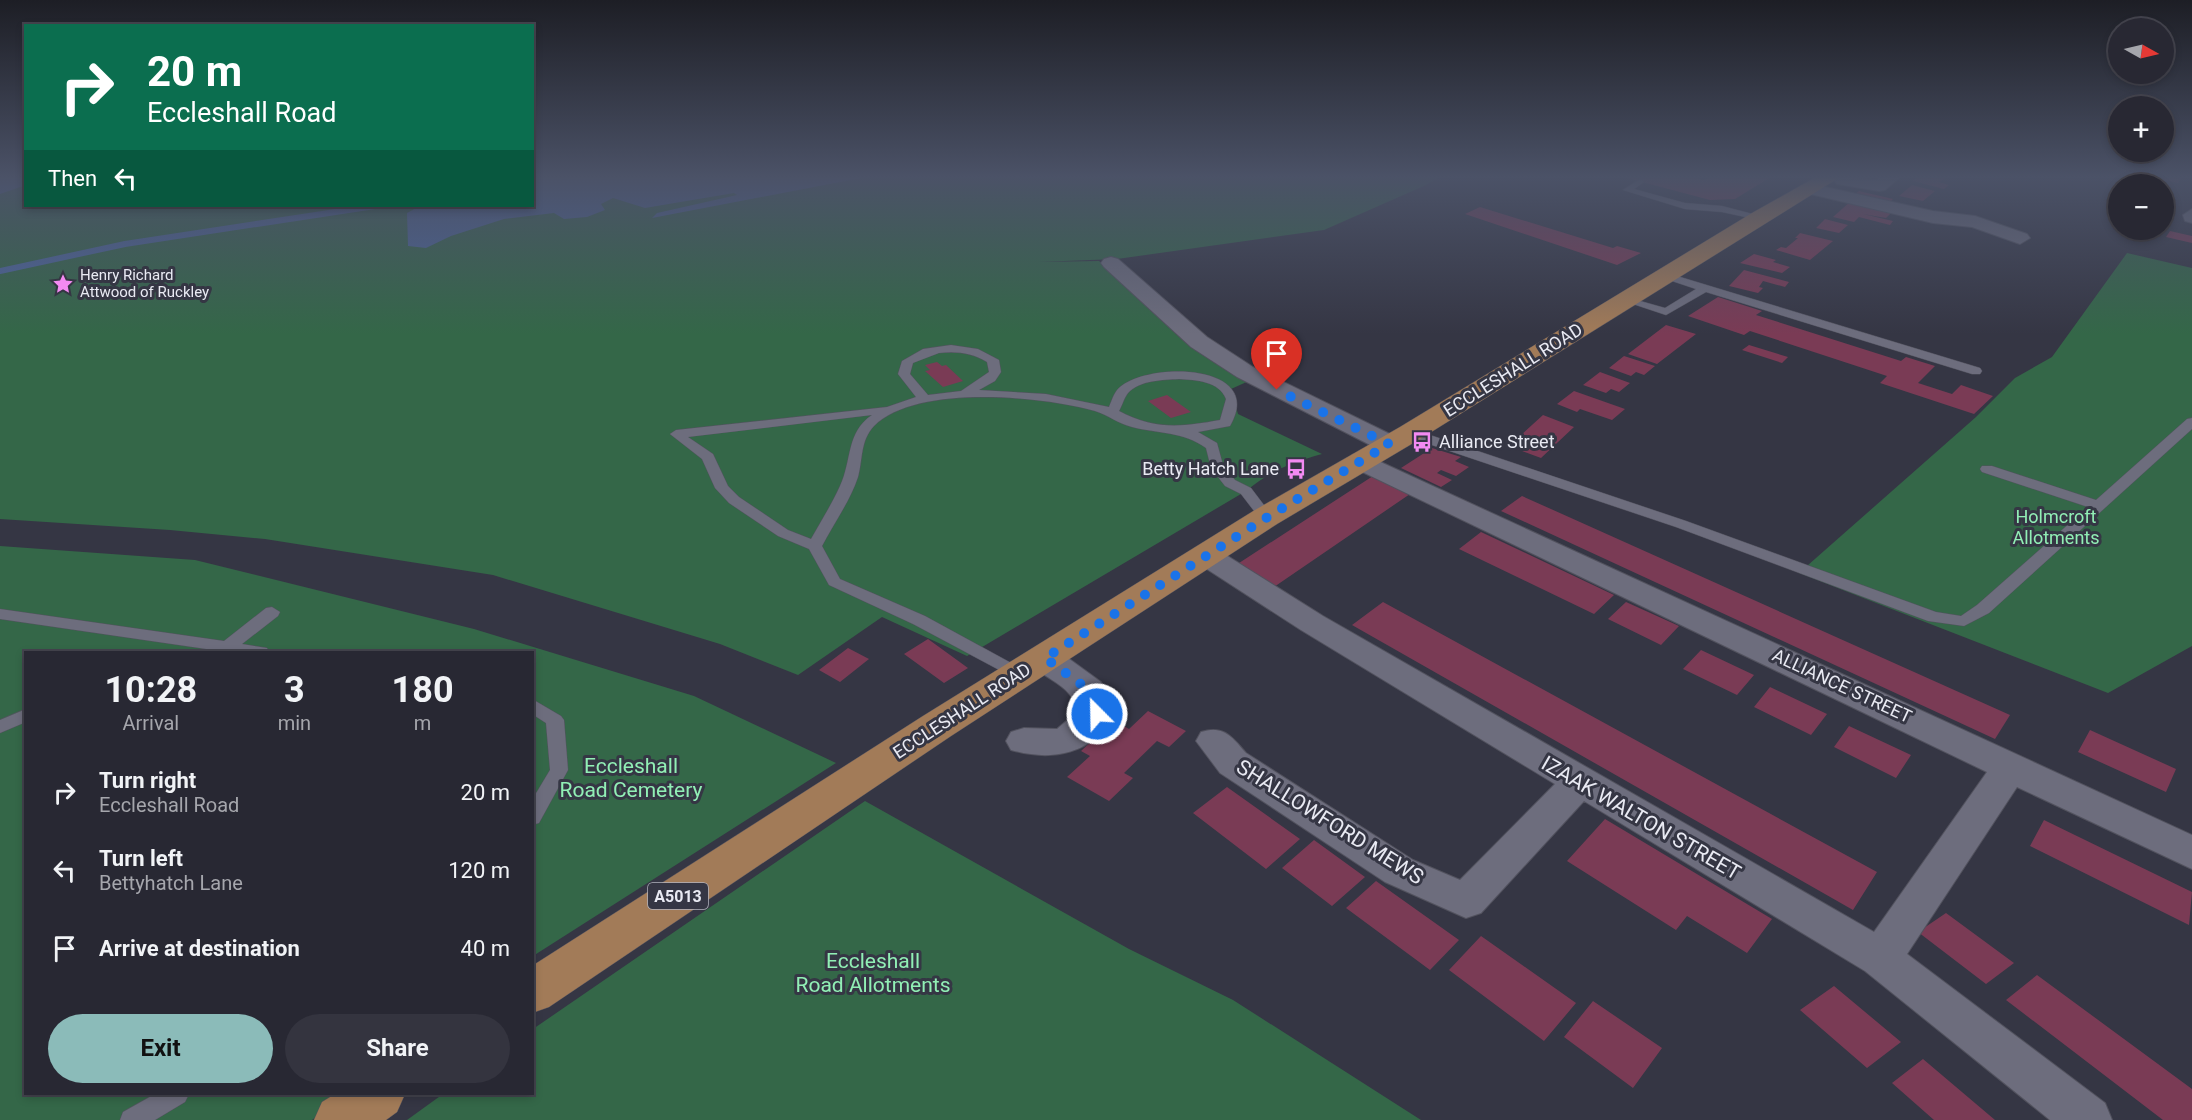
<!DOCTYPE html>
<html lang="en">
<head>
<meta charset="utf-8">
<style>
  body { margin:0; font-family:Roboto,sans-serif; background:#34343f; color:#f1f3f6; height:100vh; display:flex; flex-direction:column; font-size:22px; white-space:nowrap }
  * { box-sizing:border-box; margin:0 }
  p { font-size:20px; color:#a5a6ac }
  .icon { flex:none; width:33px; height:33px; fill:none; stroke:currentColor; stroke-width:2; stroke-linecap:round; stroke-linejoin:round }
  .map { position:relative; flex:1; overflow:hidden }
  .sheet { position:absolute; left:24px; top:651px; width:510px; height:444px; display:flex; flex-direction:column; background:#282833; border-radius:0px; box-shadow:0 3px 9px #0003,0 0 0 2px #44444e }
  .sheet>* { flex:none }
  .banner { position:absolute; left:24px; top:24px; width:510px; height:183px; border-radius:0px; box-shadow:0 3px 9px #0003,0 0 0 2px #44444e; background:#0b6e4f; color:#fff; overflow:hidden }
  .needle { width:39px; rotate:98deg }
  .fabs { position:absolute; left:2108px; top:18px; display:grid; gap:12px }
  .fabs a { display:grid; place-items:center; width:66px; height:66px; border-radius:50%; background:#282833; box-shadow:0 3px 9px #0003,0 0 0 2px #44444e; font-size:30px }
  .pin { position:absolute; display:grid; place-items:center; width:51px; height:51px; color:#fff; margin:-62px -26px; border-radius:50% 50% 50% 0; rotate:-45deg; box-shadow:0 0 6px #0007 }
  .pin .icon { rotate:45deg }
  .me { position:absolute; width:66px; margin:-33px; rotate:337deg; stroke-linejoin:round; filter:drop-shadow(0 0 4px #0008) }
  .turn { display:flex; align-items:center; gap:21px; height:126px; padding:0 24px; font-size:27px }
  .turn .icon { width:78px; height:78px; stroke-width:2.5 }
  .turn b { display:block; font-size:42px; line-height:51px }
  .then { display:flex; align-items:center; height:57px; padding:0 24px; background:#0003; gap:12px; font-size:22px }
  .eta { display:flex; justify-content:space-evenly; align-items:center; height:102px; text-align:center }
  .eta b { font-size:36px; font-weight:700; line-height:42px }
  .primary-button { display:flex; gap:12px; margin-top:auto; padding:12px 24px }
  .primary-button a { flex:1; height:69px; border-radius:36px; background:#8bbbb9; color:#111; font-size:24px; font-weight:700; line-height:69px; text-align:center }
  .primary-button a+a { background:#34343f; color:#f1f3f6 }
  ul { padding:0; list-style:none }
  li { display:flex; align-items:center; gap:18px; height:78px; padding:0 24px }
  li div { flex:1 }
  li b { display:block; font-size:22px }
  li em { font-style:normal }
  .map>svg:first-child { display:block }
</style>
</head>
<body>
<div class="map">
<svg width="2192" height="1120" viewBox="0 0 2192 1120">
  <rect width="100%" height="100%" fill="#353644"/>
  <!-- green -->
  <path fill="#346748" d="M0,177h25l1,29h506l1,-29h906l-13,8 -102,45 -207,29 -79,3 61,-1 92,78 60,41 -20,9 7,25 84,40c-30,8 -53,18 -76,37l-279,165 -85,-39 -84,58 -78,-31 -227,-69 -228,-36 -95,-9 -170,-11z
    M2127,253l65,15v378l-84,47 -309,-120 177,-156 39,-39 37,-21z
    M0,546l195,14 279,69 220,67 142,67 -303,193 -1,-304h-506v442h321l-35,26h-312z
    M865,801l264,148 104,51 188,120h-1014l36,-26h89l1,-65z"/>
  <!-- water -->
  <path fill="#4c679d" d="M538,177h328l-214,41 5,-5 80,-18 -3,-2 -89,15 -32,-10 -12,6 4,6 -18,7 -23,2 -10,-6 -50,6 -53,17 -25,12 -18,-2 -1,-33 13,-7h112l1,-28z"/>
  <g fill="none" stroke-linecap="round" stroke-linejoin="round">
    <!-- stream -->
    <path stroke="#4c679d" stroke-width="6" d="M0,271l125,-27 250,-38"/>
    <!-- river -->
    <path fill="#4c679d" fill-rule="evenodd" d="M0,177h26v8l-26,9z"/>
  </g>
  <!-- building -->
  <path fill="#7a3b55" d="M1691,177l13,3 7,-3h60l-36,22 -25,1 -83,-22z
    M1918,177l27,1 -6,4 10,3 -5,4 -31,-8z
    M2153,177h29l-4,6z
    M1912,185l23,6 -12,10 -24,-5z
    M1859,191l34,8 -3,3 -38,-6z
    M1851,201l41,11 -6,6 -23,-4 30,7 -3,4 -31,-8 -5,5 -21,-5z
    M1480,207l133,41 4,-2 24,7 -24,12 -152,-51z
    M1825,219l23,6 -9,8 -23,-5z
    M2170,231l22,5v7l-26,-6z
    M1800,233l33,8 -23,19 -34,-10 5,-3 5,1 12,-10h-3z
    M1754,254l22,6 -3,2 17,5 -8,6 -42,-10z
    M1744,270l45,12 -4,5 -22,-6 -4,6 4,1 -5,5 -29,-7z
    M1718,297l44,14 -6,4 145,46 5,-4 29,9 -17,17 34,11 9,-9 32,11 -19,18 -94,-31 7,-7 -137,-45 -6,4 -56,-19z
    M1666,325l30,9 -39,30 -29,-10z
    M1749,345l39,12 -6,6 -40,-13z
    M1624,356l31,10 -11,9 -8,-3 -5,4 -22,-8z
    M937,362l5,4 4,-1 17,16 -20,6 -18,-16 5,-1 -5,-5z
    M1600,372l30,11 -11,9 -8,-3 -5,4 -23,-8z
    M1574,391l51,18 -13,11 -32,-11 -3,3 -20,-8z
    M1167,395l24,17 -20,6 -23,-17z
    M1543,415l31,12 -33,31 -32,-12z
    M1432,448l29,9 -6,4 14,6 -13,9 -15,-6 -4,3 15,7 -11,7 -40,-19z
    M1373,476l37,18 -136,93 -38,-22z
    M1522,496l488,219 -15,24 -494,-228z
    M1481,532l133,63 -20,19 -135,-65z
    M1383,602l494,270 -24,38 -501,-285z
    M1626,602l53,24 -18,19 -53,-26z
    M928,639l40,29 -24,15 -40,-29z
    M848,648l21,11 -29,23 -21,-12z
    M1701,650l53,25 -17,20 -54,-26z
    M1770,687l57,27 -16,21 -57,-28z
    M1148,711l38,20 -17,16 -12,-6 -33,32 9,5 -24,23 -42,-24 23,-21 -9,-5 33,-31 15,9z
    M1849,726l62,29 -15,23 -62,-31z
    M2090,730l86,39 -10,23 -88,-40z
    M1227,787l73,52 -34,30 -73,-56z
    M1605,819l167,100 -25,34 -60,-37 -11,14 -109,-69z
    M2044,820l148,72 -3,33 -159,-79z
    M1314,840l51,37 -33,29 -50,-38z
    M1376,881l83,59 -29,30 -84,-62z
    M1946,913l68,50 -28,21 -68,-52z
    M1481,936l95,67 -32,38 -95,-71z
    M2037,975l155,114v31h-29l-157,-120z
    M1834,986l67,56 -34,26 -67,-58z
    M1593,1001l69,47 -29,40 -69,-51z
    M1923,1059l72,61h-61l-42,-37z"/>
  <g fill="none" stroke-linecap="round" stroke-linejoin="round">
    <!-- service casing -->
    <g stroke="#52525e" stroke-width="1">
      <path id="service" d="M1640,179l4,3 -10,7 51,14 37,3 42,11 -5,3 -37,-8 -37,-3 -62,-19z
        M1667,273l313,95 2,3 -2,3h-8l-266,-82 -40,23 -45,-15 5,-3 39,11 31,-19 -33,-11v-4z
        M951,345l27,4 21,11 2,12 -6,9 -16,9 67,4 63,13c3,-7 5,-15 11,-20 31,-26 146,-23 110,39l-32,6 19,11 6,22 12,15 16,8 22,29 -7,4 -5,-1 -20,-26 -16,-8 -14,-18 -5,-20c-24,-17 -47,-14 -74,-21 -13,-3 -24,-12 -37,-16 -53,-15 -179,-27 -221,15 -14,15 -11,33 -16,51 -8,24 -24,46 -36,69l18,33 85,37 99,54 2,4 -2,4 -6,2 -105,-56 -84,-39 -20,-36 -31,-13 -49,-33 -14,-15 -13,-29 -32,-25 6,-4 211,-23 29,-10 -18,-23 4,-13 21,-12zM939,353c18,-2 33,0 48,9l2,10 -28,19 -33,4 -18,-21 3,-11zM1179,379c17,1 40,2 47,20l-6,21c-39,7 -65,10 -101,-9 3,-5 5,-13 9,-18 12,-13 35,-13 51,-14zM872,415c-26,17 -20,46 -32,71 -8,18 -19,35 -29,53l-23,-9 -49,-33 -11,-11 -15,-32 -25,-17z
        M2192,418v11l-203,184 -25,13 -36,-5 -252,-94 -271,-91 -1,-3 6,-4 5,1 271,91 250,91 25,4 16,-11 111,-98 -106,-35 -2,-3 2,-3h10l104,34 91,-81z
        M272,607l8,5 -2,4 -36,28 25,4 2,4h-42l-227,-33v-10l224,32 42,-33z
        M532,699l29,17 3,4 4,50 -29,53 -7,2v-25l18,-30 -4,-47 -14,-9z
        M26,709v13l-26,11v-13z
        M155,1094h34l-4,8 -30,18h-35l3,-8z"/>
    </g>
    <!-- minor casing -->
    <g stroke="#52525e" stroke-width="2">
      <path id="minor" d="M1836,177l40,3 4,-3h20l-15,13 -6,1 -42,-7 -3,-4z
        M1812,184l121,27 42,5 52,18 3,4 -10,6 -48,-17 -39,-4 -127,-30 -3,-4 3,-4z
        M2192,209v14l-7,-2 -2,-6z
        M1111,257l7,2 89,78 46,30 145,71 4,6 -4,6 -9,2 -9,-2 -143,-73 -46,-30 -87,-80 -3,-4 3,-4z
        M1361,453l831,382v34l-175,-82 -110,167 198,149 7,17h-62l-185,-149 -281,-170 -103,112 -15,5 -81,-36 -165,-109 -24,-32 5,-9c23,-7 31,5 45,21l167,107 47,20 95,-96 -254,-154 -105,-68 -4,-6 4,-6 11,-3 11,3 105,66 551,316 113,-160 -635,-305 -4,-6 4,-6z
        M1045,647l12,3 44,32 14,33c-23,39 -62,47 -104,35l-5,-9 5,-9 13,-4 33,1 21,-18c-9,-31 -34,-28 -50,-53l5,-8z"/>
    </g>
    <!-- primary casing -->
    <g stroke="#52525e" stroke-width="1">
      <path id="primary" d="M1816,177h24l-420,262 -143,85 -326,212 -402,271 -17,6v-47l391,-250 332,-206 145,-83 352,-214z
        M335,1094h70l-8,18 -11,8h-72l8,-18z"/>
    </g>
    <!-- service -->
    <use href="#service" fill="#6d6d7d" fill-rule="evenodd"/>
    <!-- minor -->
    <use href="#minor" fill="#6d6d7d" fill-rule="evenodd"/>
    <!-- primary -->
    <use href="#primary" fill="#a27b58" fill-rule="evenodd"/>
  </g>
  <!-- sky -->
  <linearGradient id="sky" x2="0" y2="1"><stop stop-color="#1d1e25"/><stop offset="0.53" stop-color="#4b5267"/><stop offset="1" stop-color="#4b5267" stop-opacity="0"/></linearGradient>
  <rect width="2192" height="334" fill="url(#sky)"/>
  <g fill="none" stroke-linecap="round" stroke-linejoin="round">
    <!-- route -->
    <path stroke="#1a73e8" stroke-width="10" stroke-dasharray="0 18" d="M1097,714l-8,-24 -44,-32 221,-140 123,-74 -112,-54"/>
  </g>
  <!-- icons -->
  <defs>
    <g id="sight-bare" transform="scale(1.62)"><path d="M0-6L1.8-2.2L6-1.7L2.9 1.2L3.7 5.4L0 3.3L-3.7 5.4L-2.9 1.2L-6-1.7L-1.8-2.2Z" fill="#f38af2" stroke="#353644" stroke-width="2.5" paint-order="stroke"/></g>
    <g id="bus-bare" transform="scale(1.62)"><path d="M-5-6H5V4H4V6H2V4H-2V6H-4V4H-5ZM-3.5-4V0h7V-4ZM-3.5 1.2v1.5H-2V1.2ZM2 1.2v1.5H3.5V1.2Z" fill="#f38af2" stroke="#353644" stroke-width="2.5" paint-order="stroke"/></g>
  </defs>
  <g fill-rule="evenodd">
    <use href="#sight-bare" x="63" y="284"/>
    <use href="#bus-bare" x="1422" y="442"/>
    <use href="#bus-bare" x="1296" y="469"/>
  </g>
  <g text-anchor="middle" stroke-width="6" stroke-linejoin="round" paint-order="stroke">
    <!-- far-poi labels -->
    <g font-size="15" fill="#e9eaf3" stroke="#353644" text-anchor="start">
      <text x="80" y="280">Henry Richard<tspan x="80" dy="17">Attwood of Ruckley</tspan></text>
    </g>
    <!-- shield labels -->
    <rect fill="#353644" stroke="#b3b4be" stroke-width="1.5" x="648" y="883" width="60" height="26" rx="4.5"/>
    <g font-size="16" font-weight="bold" fill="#e9eaf3">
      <text x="678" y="902">A5013</text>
    </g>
    <!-- street labels -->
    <g font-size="18" fill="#e9eaf3" stroke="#353644">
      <text transform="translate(1513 370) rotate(-32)" y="6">ECCLESHALL ROAD</text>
      <text transform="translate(1842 686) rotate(25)" y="6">ALLIANCE STREET</text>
      <text transform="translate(962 711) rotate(-33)" y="6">ECCLESHALL ROAD</text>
    </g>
    <!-- poi labels -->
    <g font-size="18" fill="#e9eaf3" stroke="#353644" text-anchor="start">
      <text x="1439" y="448">Alliance Street</text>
      <text x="1279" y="475" text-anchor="end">Betty Hatch Lane</text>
    </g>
    <!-- park labels -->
    <g font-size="18" fill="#91efb5" stroke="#353644">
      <text x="2056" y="523">Holmcroft<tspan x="2056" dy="21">Allotments</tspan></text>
    </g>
    <!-- near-park labels -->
    <g font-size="21" fill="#91efb5" stroke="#353644">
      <text x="631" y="773">Eccleshall<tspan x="631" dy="24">Road Cemetery</tspan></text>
      <text x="873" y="968">Eccleshall<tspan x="873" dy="24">Road Allotments</tspan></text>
    </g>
    <!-- near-street labels -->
    <g font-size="21" fill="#e9eaf3" stroke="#353644">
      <text transform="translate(1641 818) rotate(30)" y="7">IZAAK WALTON STREET</text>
      <text transform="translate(1330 822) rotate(32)" y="7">SHALLOWFORD MEWS</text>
    </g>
  </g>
</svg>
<div class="fabs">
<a><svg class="needle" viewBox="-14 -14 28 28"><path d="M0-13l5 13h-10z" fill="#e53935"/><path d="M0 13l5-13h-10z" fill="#a5a6ac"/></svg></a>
<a>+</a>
<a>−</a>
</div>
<div class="pin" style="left:1277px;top:390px;background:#d93025"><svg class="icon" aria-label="arrive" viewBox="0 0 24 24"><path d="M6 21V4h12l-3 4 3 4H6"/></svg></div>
<svg class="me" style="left:1097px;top:714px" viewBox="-20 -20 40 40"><circle r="17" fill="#1a73e8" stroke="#fff" stroke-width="3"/><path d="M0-11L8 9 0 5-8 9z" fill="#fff"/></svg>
<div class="banner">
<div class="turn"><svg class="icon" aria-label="right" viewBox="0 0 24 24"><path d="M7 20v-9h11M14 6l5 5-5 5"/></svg><div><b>20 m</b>Eccleshall Road</div></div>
<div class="then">Then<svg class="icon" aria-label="left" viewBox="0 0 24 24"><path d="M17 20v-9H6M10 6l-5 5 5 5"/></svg></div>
</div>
<section class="sheet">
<div class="eta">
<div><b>10:28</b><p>Arrival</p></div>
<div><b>3</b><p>min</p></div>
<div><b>180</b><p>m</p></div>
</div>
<ul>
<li><svg class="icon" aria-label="right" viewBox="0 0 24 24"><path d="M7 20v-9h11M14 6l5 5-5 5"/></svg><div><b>Turn right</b><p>Eccleshall Road</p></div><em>20 m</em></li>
<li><svg class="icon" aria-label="left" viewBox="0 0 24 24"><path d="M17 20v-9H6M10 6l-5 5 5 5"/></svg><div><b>Turn left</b><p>Bettyhatch Lane</p></div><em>120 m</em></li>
<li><svg class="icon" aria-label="arrive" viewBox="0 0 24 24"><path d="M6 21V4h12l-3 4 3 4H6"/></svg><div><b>Arrive at destination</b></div><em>40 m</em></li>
</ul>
<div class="primary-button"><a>Exit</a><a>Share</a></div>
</section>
</div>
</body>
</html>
